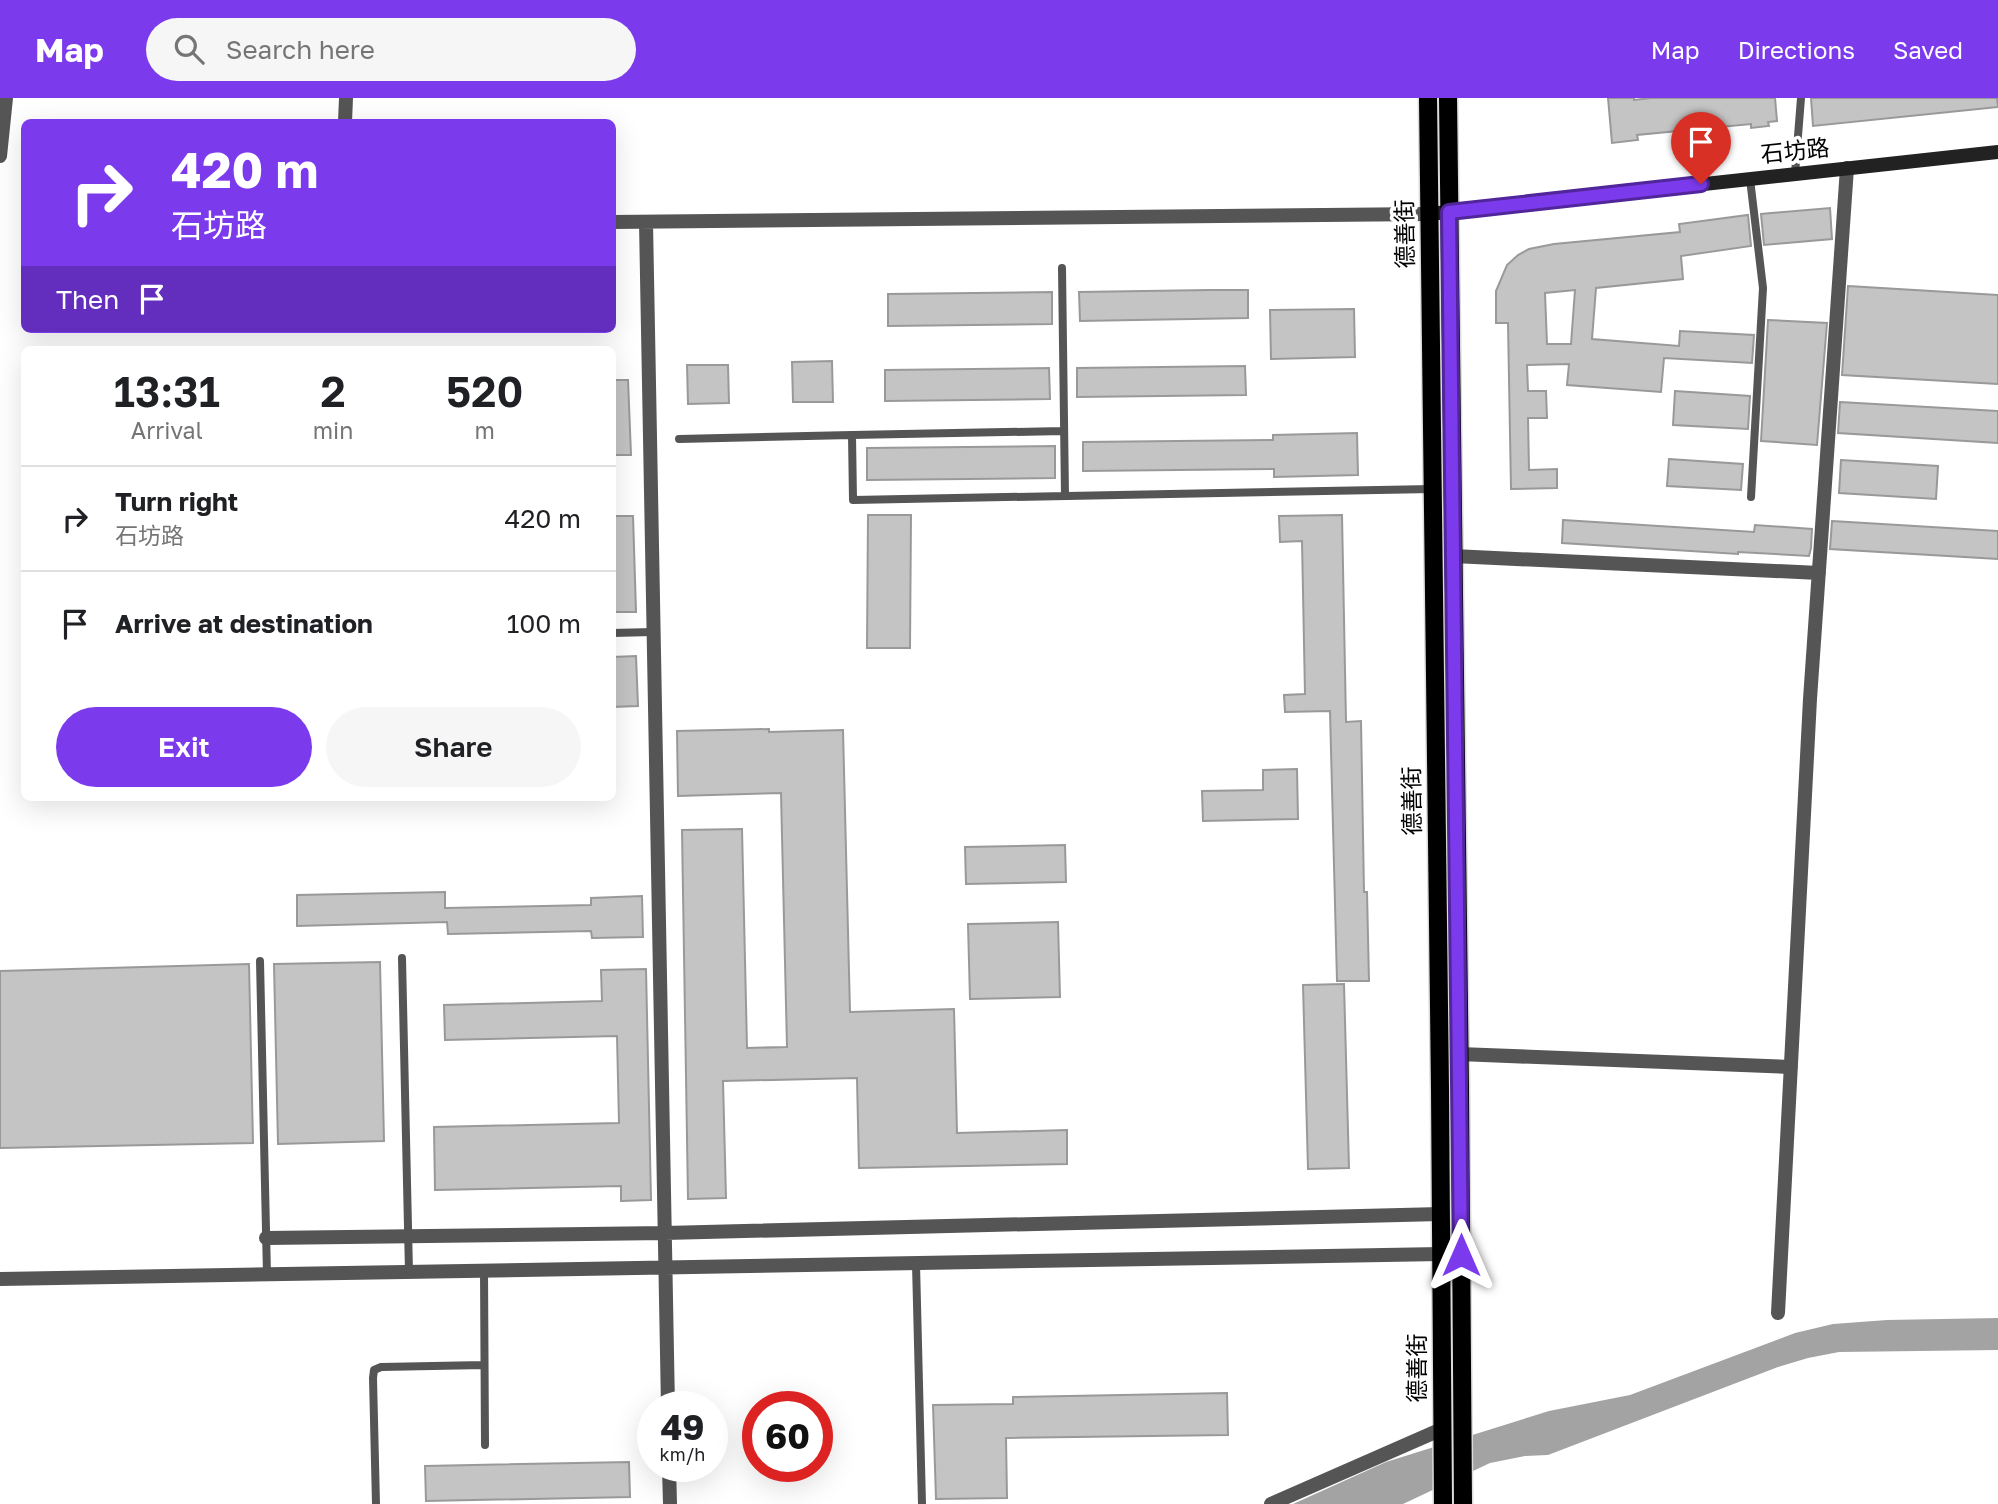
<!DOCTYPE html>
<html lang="en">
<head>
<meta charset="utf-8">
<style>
  body { margin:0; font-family:"Golos Text","Noto Sans SC",sans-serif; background:#f6f6f6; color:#202124; height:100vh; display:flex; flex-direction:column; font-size:26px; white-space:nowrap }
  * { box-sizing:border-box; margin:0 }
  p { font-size:23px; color:#757577 }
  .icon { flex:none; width:38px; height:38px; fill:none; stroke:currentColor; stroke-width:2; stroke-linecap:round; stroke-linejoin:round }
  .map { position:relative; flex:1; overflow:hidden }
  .sheet { position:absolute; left:21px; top:248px; width:595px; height:455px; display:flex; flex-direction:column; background:#fff; border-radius:10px; box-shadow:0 7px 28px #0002 }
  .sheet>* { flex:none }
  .hud { position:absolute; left:21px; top:21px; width:595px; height:214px; border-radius:10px; box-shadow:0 7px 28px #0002; background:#7c3aed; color:#fff; overflow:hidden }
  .speed { position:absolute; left:637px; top:1293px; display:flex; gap:14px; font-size:35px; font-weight:700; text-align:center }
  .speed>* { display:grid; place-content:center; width:91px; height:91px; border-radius:50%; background:#fff; box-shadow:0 7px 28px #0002; line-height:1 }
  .speed small { font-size:18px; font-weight:400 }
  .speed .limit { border:10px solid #d22; background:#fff; color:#111 }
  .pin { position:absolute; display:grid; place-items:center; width:60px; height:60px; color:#fff; margin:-72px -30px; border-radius:50% 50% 50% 0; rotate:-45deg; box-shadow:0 0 7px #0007 }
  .pin .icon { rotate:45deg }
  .me { position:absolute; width:77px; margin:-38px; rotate:0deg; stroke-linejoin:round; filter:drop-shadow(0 0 5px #0008) }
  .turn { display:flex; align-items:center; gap:24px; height:147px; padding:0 35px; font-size:32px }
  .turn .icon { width:91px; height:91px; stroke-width:2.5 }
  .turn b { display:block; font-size:49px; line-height:60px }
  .then { display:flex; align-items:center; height:66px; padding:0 35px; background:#0003; gap:14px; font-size:26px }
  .eta { display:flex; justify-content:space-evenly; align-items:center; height:119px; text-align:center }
  .eta b { font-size:42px; font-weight:600; line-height:49px }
  .cta { display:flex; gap:14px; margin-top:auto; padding:14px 35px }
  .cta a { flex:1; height:80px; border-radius:42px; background:#7c3aed; color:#fff; font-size:28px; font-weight:600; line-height:80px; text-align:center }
  .cta a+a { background:#f6f6f6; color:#202124 }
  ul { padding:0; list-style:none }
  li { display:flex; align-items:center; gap:21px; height:105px; padding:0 35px; border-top:2px solid #e0e0e0 }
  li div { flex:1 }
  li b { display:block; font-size:26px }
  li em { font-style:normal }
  header { display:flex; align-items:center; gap:42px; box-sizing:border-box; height:98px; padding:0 35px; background:#7c3aed; color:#fff }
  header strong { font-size:33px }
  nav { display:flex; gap:38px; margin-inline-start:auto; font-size:24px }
  .search { width:490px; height:63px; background:#f6f6f6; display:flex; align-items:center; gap:18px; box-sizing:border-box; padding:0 24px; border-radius:38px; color:#757577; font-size:26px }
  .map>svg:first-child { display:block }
</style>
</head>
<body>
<header>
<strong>Map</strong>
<div class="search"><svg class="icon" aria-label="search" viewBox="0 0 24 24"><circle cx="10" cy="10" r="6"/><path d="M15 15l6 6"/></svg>Search here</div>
<nav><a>Map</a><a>Directions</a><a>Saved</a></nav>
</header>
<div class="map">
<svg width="1998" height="1406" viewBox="0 0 1998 1406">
  <rect width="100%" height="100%" fill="#fff"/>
  <!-- water -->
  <path fill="#a3a3a3" d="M1998,1220v32l-159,2 -31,6 -30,9 -230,88 -23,1 -35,7 -87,41h-110l93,-42 163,-51 81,-16 165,-62 38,-9 54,-4z"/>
  <!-- building -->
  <path fill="#c4c4c4" stroke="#999" stroke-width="2" fill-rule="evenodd" d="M1608,0h26v2l17,-2h124l2,23 -9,1 1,4 -18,2v-4l-114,11 1,5 -26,3z
    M1811,0h186l1,9 -185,19z
    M1830,110l2,31 -68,6 -3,-31z
    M1748,117l3,31 -70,10 2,23 -87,9 -4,51 87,7 1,-15 74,4 -2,28 -88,-5 -3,34 -94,-7 2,-21 -42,1 1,26h18l1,27h-19l1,52 28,-1v19l-46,1 -3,-166h-12v-32l11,-26 11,-10 11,-6 25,-5 126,-12 -1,-8zM1575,192l-4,54h-24l-2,-51z
    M1848,188l150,9v89l-156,-9z
    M1210,192h38v28l-168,3 -1,-29z
    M1052,194v32l-164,2v-32z
    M1354,211l1,48 -84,2 -1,-49z
    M1768,222l59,3 -10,122 -56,-4z
    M832,263l1,41h-40l-1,-40z
    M687,267h41l1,38 -41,1z
    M1245,268l1,29 -169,2v-29z
    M1049,270l1,31 -165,2v-31z
    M612,282h16l3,75h-19z
    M1675,293l75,5 -2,33 -75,-4z
    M1840,304l158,9v32l-160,-10z
    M1357,335l1,42 -84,2v-8l-191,2v-29l190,-2v-5z
    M1055,348v32l-188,2v-32z
    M1669,361l74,5 -2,26 -74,-4z
    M1841,362l97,6 -2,33 -97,-6z
    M868,417h43l-1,133h-43z
    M1342,417l4,207 15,-1 3,171h3l2,89h-32l-7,-270 -45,1 -1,-17 21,-1 -3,-153 -22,1 -1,-26z
    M612,418h21l3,96h-24z
    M1563,422l191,12 1,-7 57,4 -1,19 -2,8 -71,-4v2l-176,-11z
    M1832,423l166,10v28l-168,-10z
    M636,558l2,50 -26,1v-50z
    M769,631v3l74,-2 7,282 104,-3 3,124 110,-3v34l-208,4 -2,-90 -134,3 3,117 -38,1 -6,-369 60,-1 5,219 40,-1 -6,-254 -103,3 -1,-65z
    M1297,671l1,50 -95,2 -1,-30 61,-1v-20z
    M1065,747l1,37 -100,2 -1,-37z
    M445,794v16l146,-3v-7l51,-2 1,41 -51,1 -1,-7 -143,3 -1,-12 -150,4v-31z
    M1058,824l2,75 -90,2 -2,-75z
    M380,864l4,179 -106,3 -4,-180z
    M249,866l4,179 -253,5v-177z
    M646,871l5,231 -30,1v-15l-186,4 -1,-63 185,-4 -2,-87 -172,4 -1,-35 158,-4 -1,-31z
    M1344,886l5,184 -41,1 -5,-184z
    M1227,1295l1,42 -222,3 1,60 -71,1 -3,-94 80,-1v-7z
    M629,1364l1,35 -204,4 -1,-35z"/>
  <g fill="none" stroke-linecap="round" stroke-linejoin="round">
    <!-- primary casing -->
    <g stroke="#dbdbdb" stroke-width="21">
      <path id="primary" d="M1428,0l12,991 3,415
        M1448,0l12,991 3,415"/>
    </g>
    <!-- lane -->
    <path stroke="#555" stroke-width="8" d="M1795,76l6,-76
      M1750,81l13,109 -12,209
      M1062,170l3,228
      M852,337l212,-4
      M679,341l173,-4 1,65 579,-11
      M612,535l41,-1
      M402,860l7,314
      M260,863l7,314
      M916,1166l6,240
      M484,1173l1,174
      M376,1406l-3,-126 1,-8 7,-3 103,-2"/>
    <!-- street -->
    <path stroke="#555" stroke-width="14" d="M345,24l1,-24
      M0,58l6,-58
      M612,124l817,-8
      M646,124l22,1185
      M1453,458l366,17
      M1459,956l332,13
      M266,1140l399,-5 776,-19
      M0,1181l1441,-25
      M1778,1215l32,-614 37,-531
      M669,1368l1,38
      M1271,1406l171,-75"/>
    <!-- secondary -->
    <path stroke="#222" stroke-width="14" d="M1439,115l559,-61"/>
    <!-- primary -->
    <use href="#primary" stroke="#000" stroke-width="18"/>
  </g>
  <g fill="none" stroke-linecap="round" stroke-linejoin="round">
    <!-- route casing -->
    <g stroke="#51269a" stroke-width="18">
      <path id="route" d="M1461,1157l-12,-1043 252,-28"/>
    </g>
    <!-- route -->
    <use href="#route" stroke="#7c3aed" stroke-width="12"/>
  </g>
  <g text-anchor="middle" stroke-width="7" stroke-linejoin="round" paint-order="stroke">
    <!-- street labels -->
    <g font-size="23" fill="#000" stroke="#fff">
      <text transform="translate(1795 53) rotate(-6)" y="8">石坊路</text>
      <text transform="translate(1405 136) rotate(-91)" y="8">德善街</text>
      <text transform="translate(1412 703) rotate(-91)" y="8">德善街</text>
      <text transform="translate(1417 1270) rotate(-90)" y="8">德善街</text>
    </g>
  </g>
</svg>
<div class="speed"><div>49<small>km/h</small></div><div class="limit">60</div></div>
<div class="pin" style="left:1701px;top:86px;background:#d93025"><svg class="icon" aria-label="arrive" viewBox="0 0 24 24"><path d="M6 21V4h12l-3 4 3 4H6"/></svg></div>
<svg class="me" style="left:1461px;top:1157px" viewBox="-20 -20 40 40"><path d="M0-17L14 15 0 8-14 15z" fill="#7c3aed" stroke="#fff" stroke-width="4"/></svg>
<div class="hud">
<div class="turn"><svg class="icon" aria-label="right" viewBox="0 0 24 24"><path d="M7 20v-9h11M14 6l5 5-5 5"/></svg><div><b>420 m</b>石坊路</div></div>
<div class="then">Then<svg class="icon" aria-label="arrive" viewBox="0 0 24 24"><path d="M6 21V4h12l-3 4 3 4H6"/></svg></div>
</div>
<section class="sheet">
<div class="eta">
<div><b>13:31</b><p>Arrival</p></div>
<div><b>2</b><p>min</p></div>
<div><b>520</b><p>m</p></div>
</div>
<ul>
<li><svg class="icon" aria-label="right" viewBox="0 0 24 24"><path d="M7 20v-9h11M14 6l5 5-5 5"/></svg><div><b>Turn right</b><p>石坊路</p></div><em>420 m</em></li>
<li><svg class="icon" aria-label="arrive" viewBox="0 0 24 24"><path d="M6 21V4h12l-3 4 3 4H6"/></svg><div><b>Arrive at destination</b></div><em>100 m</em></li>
</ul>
<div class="cta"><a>Exit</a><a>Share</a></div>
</section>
</div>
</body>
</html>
